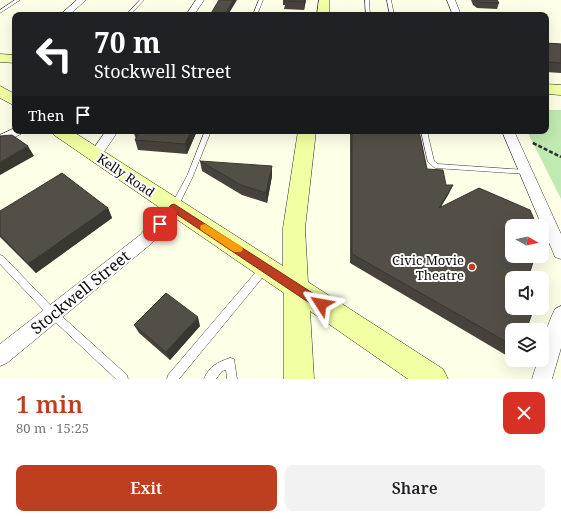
<!DOCTYPE html>
<html lang="en">
<head>
<meta charset="utf-8">
<style>
  body { margin:0; font-family:"Noto Serif",serif; background:#f2f2f2; color:#202124; height:100vh; display:flex; flex-direction:column; font-size:15px; white-space:nowrap }
  * { box-sizing:border-box; margin:0 }
  p { font-size:13px; color:#757577 }
  .icon { flex:none; width:22px; height:22px; fill:none; stroke:currentColor; stroke-width:2; stroke-linecap:round; stroke-linejoin:round }
  .map { position:relative; height:379px; overflow:hidden }
  .sheet { display:flex; flex-direction:column; background:#fff; flex:1 }
  .sheet>* { flex:none }
  .banner { position:absolute; left:12px; top:12px; width:537px; height:122px; border-radius:8px; box-shadow:0 4px 16px #0002; background:#202124; color:#fff; overflow:hidden }
  .needle { width:26px; rotate:98deg }
  .fabs { position:absolute; left:505px; top:219px; display:grid; gap:8px }
  .fabs a { display:grid; place-items:center; width:44px; height:44px; border-radius:8px; background:#fff; box-shadow:0 4px 16px #0002; font-size:20px }
  .pin { position:absolute; display:grid; place-items:center; width:34px; height:34px; color:#fff; margin:-17px; border-radius:8px; box-shadow:0 2px 6px #0006 }
  .me { position:absolute; width:44px; margin:-22px; rotate:304deg; stroke-linejoin:round; filter:drop-shadow(0 0 3px #0008) }
  .turn { display:flex; align-items:center; gap:14px; height:84px; padding:0 16px; font-size:18px }
  .turn .icon { width:52px; height:52px; stroke-width:2.5 }
  .turn b { display:block; font-size:28px; line-height:34px }
  .then { display:flex; align-items:center; height:38px; padding:0 16px; background:#0003; gap:8px; font-size:15px }
  .round { display:grid; place-items:center; flex:none; width:42px; height:42px; border-radius:8px; background:#f2f2f2 }
  .headline { display:flex; align-items:center; justify-content:space-between; height:68px; padding:0 16px }
  h1 { font-size:24px; font-weight:600; line-height:30px; color:#bd3f1f }
  .primary-button { display:flex; gap:8px; margin-top:auto; padding:8px 16px }
  .primary-button a { flex:1; height:46px; border-radius:8px; background:#bd3f1f; color:#fff; font-size:16px; font-weight:600; line-height:46px; text-align:center }
  .primary-button a+a { background:#f2f2f2; color:#202124 }
  .map>svg:first-child { display:block }
</style>
</head>
<body>
<div class="map">
<svg width="561" height="379" viewBox="0 0 561 379">
  <rect width="100%" height="100%" fill="#feffe7"/>
  <!-- green -->
  <path fill="#c0eab1" d="M546,110h15v89l-34,-68h19z"/>
  <g fill="none" stroke-linecap="round" stroke-linejoin="round">
    <!-- lane casing -->
    <g stroke="#3d3d3d" stroke-width="1">
      <path id="lane" d="M15,0h5l-20,13v-3z
        M140,0h4l-14,15h-4z
        M259,0h4l-6,15h-4z
        M365,0h4l1,15h-4z
        M387,0h4l3,15h-4z
        M205,131h6l-18,45 -16,33h-6l-1,-2 17,-31z
        M421,131h6l7,30 4,3 88,6 3,2 -3,2 -91,-6 -7,-6z
        M0,255l3,1 53,55 71,64 1,4h-12l-66,-62 -50,-53z
        M264,265l3,1 1,3 -1,3 -88,107h-12l1,-4 93,-109z
        M230,358l4,1 3,20h-10l-1,-9 -4,1 -6,8h-12c5,-13 14,-17 26,-21z"/>
    </g>
    <!-- street casing -->
    <g stroke="#3d3d3d" stroke-width="1">
      <path id="street" d="M77,0h9l-17,15h-9z
        M196,0h8l-10,15h-8z
        M447,0h8l6,15h-8z
        M15,128v3h8l-2,3 -21,10v-9z
        M106,131h12l-18,27h-10l-1,-3z
        M502,131h12l47,103v25l-6,-2 -2,-5z
        M174,202l5,1 2,4 -29,36 -145,120 -7,3v-22l140,-109 29,-32z
        M561,306v42l-9,31h-20l6,-19h4c0,-18 5,-35 13,-51z"/>
    </g>
    <!-- secondary casing -->
    <g stroke="#2c2c2c" stroke-width="1">
      <path id="secondary" d="M319,0h10v15h-12z
        M0,54l15,1v8l-15,-1z
        M546,84l15,1v10l-15,-1z
        M0,86l15,8v12l-15,-8z
        M51,131h21l211,135v-38l15,-97h18l-11,97 3,54 135,87 5,10h-40l-98,-68 4,68h-30v-86l-230,-158z"/>
    </g>
    <!-- path-far1 -->
    <path stroke="#2c2c2c" stroke-width="2" stroke-dasharray="3 1.5" stroke-linecap="butt" d="M533,143l2,1"/>
    <!-- path -->
    <path stroke="#2c2c2c" stroke-width="2.5" stroke-dasharray="4 2" stroke-linecap="butt" d="M533,143l28,14"/>
    <!-- lane -->
    <use href="#lane" fill="#fff" fill-rule="evenodd"/>
    <!-- street -->
    <use href="#street" fill="#fff" fill-rule="evenodd"/>
    <!-- secondary -->
    <use href="#secondary" fill="#f2ffa2" fill-rule="evenodd"/>
  </g>
  <!-- wall -->
  <path fill="#47433c" d="M283,0h23l-2,10 -20,-1 1,-4h-2z
    M471,0h26l2,3 -2,6 -20,-1 -4,-3z
    M546,43l15,1v29l-15,-1z
    M133,131h64l-10,23 -49,-4 -3,-10 1,-1z
    M350,131h69l8,38 19,16h7l-5,10 -7,11 71,72v79l-1,1 -161,-95z
    M200,161l72,15 -5,27 -25,-8 -40,-24z
    M108,208l4,10 -76,55 -36,-36v-26z
    M134,325l66,1 -30,34 -31,-27z"/>
  <!-- shaded-wall -->
  <path fill="#3a3731" d="M233,0h4l-9,15h-3z
    M305,0h1l-2,10v-8z
    M191,131h6l-10,23 -2,-10z
    M28,146l6,10 -34,19v-13z
    M272,166v10l-5,27 -1,-10z
    M453,185l-5,10 -13,22 4,-9z
    M108,208l4,10 -76,55 -8,-9z
    M198,317l2,9 -30,34 -4,-8z"/>
  <!-- building -->
  <path fill="#534e46" stroke="#3a3731" d="M219,0h14l-8,15h-15z
    M285,0h20l-1,2 -19,-1z
    M476,0h21l2,3 -20,-1z
    M546,43l15,1v19l-15,-1z
    M136,131h55l-6,13 -50,-4 5,-9z
    M352,131h67l8,38 16,1 3,15h7l-14,23 40,-20 51,22 7,16h-25v30h23l-7,22h-16v30h22l-8,22h-14v15l-160,-91z
    M12,135l16,11 -28,16v-26z
    M200,161l72,5 -6,27 -25,-8z
    M62,173l46,35 -80,56 -28,-29v-24z
    M166,293l32,24 -32,35 -32,-27z"/>
  <!-- route -->
  <path fill="#bd3f1f" stroke="#7b2914" d="M174,204l151,97 2,3 -2,4 -4,2 -4,-2 -142,-95 -11,14h-7l-2,-3 2,-2 14,-17z"/>
  <!-- slow -->
  <path fill="#f59e0b" d="M205,224l36,22 2,3 -2,3h-7l-33,-22 -1,-3 1,-2z"/>
  <!-- markers -->
  <circle fill="#bd3f1f" stroke="#fff" stroke-width="1.5" cx="472" cy="267" r="4"/>
  <g text-anchor="middle" stroke-width="4" stroke-linejoin="round" paint-order="stroke">
    <!-- street labels -->
    <g font-size="13" fill="#0a0a0a" stroke="#fff">
      <text transform="translate(126 175) rotate(34)" y="5">Kelly Road</text>
    </g>
    <!-- poi labels -->
    <g font-size="13" fill="#0a0a0a" stroke="#fff" text-anchor="end">
      <text x="464" y="265">Civic Movie<tspan x="464" dy="15">Theatre</tspan></text>
    </g>
    <!-- near-street labels -->
    <g font-size="16" fill="#0a0a0a" stroke="#fff">
      <text transform="translate(80 292) rotate(-39)" y="6">Stockwell Street</text>
    </g>
  </g>
</svg>
<div class="fabs">
<a><svg class="needle" viewBox="-14 -14 28 28"><path d="M0-13l5 13h-10z" fill="#e53935"/><path d="M0 13l5-13h-10z" fill="#757577"/></svg></a>
<a><svg class="icon" aria-label="sound" viewBox="0 0 24 24"><path d="M4 9h4l5-4v14l-5-4H4zM17 9q2 3 0 6"/></svg></a>
<a><svg class="icon" aria-label="layers" viewBox="0 0 24 24"><path d="M12 4l9 5-9 5-9-5zM3 14l9 5 9-5"/></svg></a>
</div>
<div class="pin" style="left:160px;top:224px;background:#d93025"><svg class="icon" aria-label="arrive" viewBox="0 0 24 24"><path d="M6 21V4h12l-3 4 3 4H6"/></svg></div>
<svg class="me" style="left:321px;top:304px" viewBox="-20 -20 40 40"><path d="M0-17L14 15 0 8-14 15z" fill="#bd3f1f" stroke="#fff" stroke-width="4"/></svg>
<div class="banner">
<div class="turn"><svg class="icon" aria-label="left" viewBox="0 0 24 24"><path d="M17 20v-9H6M10 6l-5 5 5 5"/></svg><div><b>70 m</b>Stockwell Street</div></div>
<div class="then">Then<svg class="icon" aria-label="arrive" viewBox="0 0 24 24"><path d="M6 21V4h12l-3 4 3 4H6"/></svg></div>
</div>
</div>
<section class="sheet">
<div class="headline"><div><h1>1 min</h1><p>80 m · 15:25</p></div><a class="round" style="background:#d93025;color:#fff"><svg class="icon" aria-label="close" viewBox="0 0 24 24"><path d="M6 6l12 12M18 6L6 18"/></svg></a></div>
<div class="primary-button"><a>Exit</a><a>Share</a></div>
</section>
</body>
</html>
